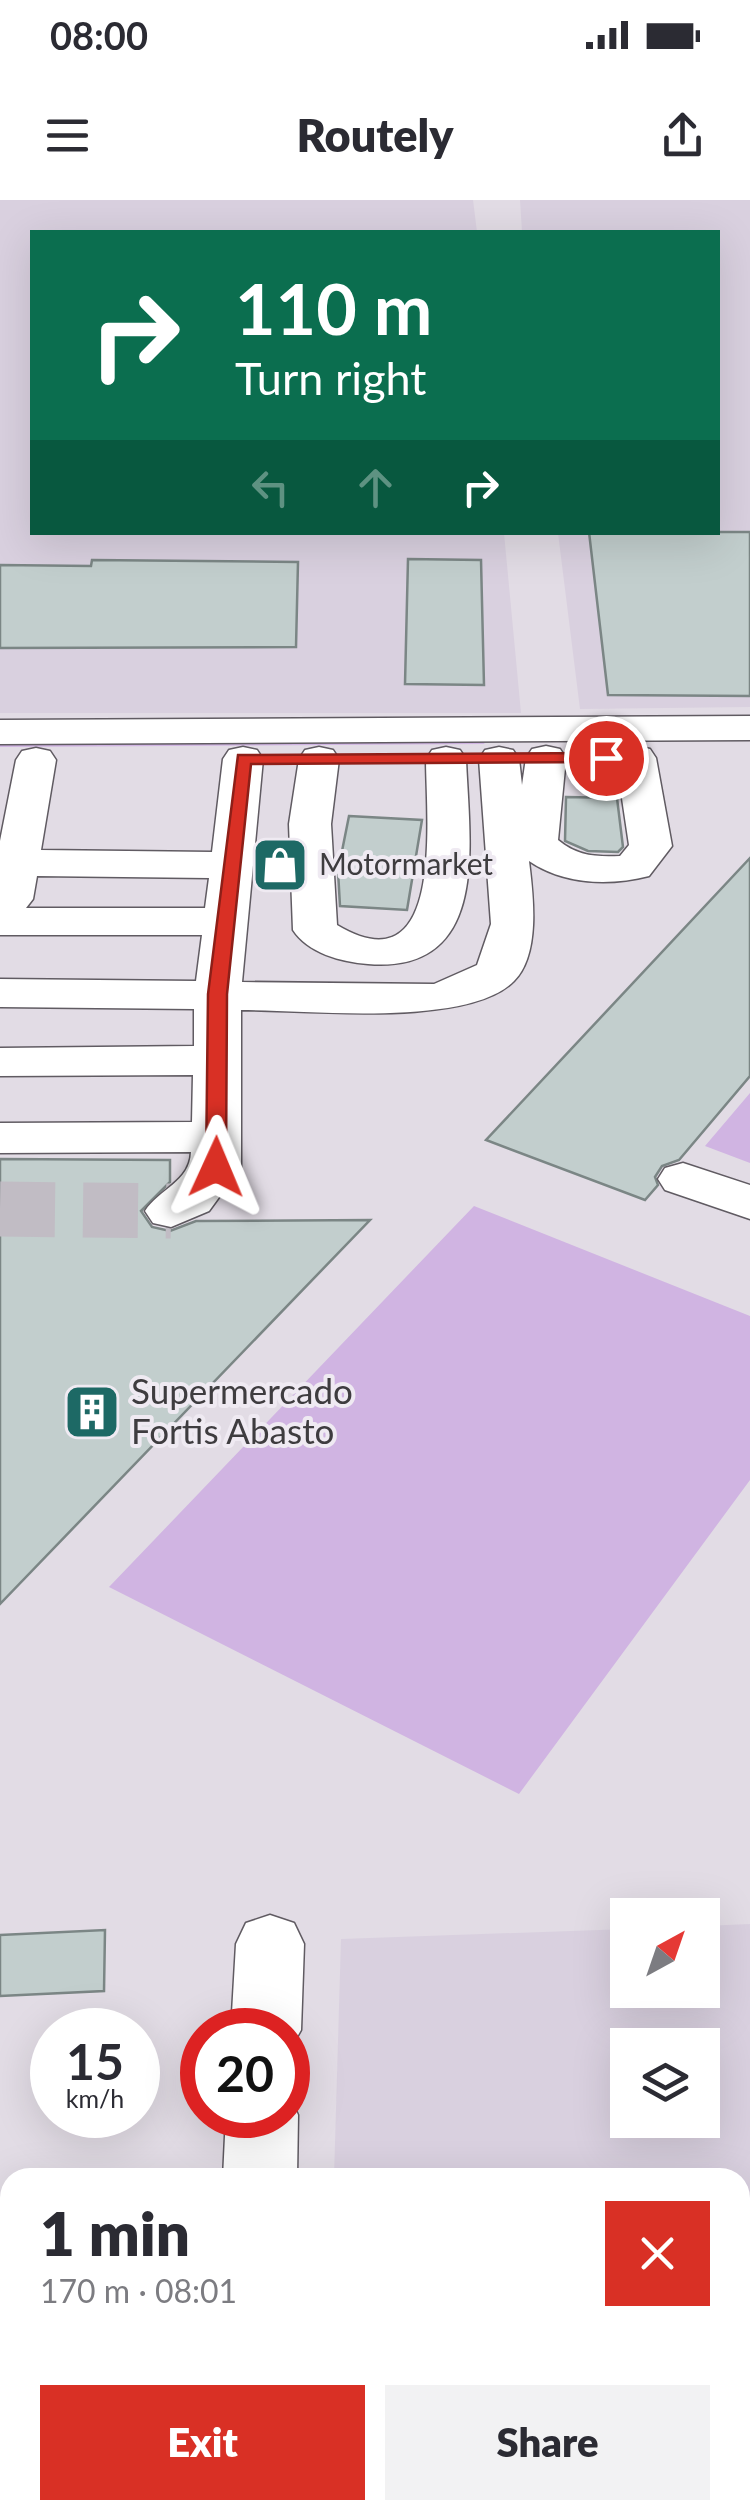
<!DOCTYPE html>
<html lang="en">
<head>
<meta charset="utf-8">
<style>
  body { margin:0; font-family:Lato,sans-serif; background:#f2f2f3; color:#2b2b33; height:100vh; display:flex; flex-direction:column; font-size:38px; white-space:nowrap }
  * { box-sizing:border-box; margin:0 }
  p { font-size:32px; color:#7c7c81 }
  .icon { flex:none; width:55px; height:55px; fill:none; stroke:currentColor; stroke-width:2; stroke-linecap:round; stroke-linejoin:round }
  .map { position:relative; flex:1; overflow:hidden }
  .side { position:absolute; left:0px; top:1968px; width:750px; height:352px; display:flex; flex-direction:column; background:#fff; border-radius:30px 30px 0 0; box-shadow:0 10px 40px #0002 }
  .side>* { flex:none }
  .top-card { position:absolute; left:30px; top:30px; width:690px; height:305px; border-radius:0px; box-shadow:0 10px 40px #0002; background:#0b6e4f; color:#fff; overflow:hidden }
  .needle { width:65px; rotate:40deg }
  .buttons { position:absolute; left:610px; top:1698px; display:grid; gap:20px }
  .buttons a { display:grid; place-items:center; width:110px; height:110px; border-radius:0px; background:#fff; box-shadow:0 10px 40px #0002; font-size:50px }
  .speed { position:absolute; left:30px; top:1808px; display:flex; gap:20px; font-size:50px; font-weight:700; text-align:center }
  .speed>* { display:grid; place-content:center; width:130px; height:130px; border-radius:50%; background:#fff; box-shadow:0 10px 40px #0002; line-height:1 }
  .speed small { font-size:25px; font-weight:400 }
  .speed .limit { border:15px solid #d22; background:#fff; color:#111 }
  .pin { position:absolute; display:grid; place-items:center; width:85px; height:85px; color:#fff; margin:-42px; border:5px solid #fff; border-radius:50%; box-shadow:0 2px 10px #0007 }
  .me { position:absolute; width:110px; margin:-55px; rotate:1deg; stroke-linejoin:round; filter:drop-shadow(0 0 8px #0008) }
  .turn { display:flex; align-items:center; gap:35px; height:210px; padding:0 40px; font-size:45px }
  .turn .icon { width:130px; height:130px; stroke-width:2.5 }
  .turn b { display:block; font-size:70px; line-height:85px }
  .lanes { display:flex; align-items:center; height:95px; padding:0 40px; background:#0003; justify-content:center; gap:50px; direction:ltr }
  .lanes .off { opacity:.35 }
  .round { display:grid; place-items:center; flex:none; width:105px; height:105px; border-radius:0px; background:#f2f2f3 }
  .headline { display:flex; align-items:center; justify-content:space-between; height:170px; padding:0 40px }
  h1 { font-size:60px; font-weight:800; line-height:75px }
  .cta { display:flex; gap:20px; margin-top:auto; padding:20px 40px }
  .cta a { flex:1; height:115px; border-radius:0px; background:#d93025; color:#fff; font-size:40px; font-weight:800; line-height:115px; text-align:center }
  .cta a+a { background:#f2f2f3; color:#2b2b33 }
  .status { display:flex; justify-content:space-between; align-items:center; height:70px; padding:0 50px; background:#fff; direction:ltr }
  .status svg { height:28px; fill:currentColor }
  header { display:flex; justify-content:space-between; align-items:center; height:130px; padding:0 40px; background:#fff; font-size:45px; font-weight:800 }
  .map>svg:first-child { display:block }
</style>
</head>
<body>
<div class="status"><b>08:00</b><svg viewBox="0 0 49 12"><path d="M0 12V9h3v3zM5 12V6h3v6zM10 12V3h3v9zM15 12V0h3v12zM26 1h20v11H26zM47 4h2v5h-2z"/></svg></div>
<header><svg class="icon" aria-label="menu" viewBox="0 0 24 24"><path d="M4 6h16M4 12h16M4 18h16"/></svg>Routely<svg class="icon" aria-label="share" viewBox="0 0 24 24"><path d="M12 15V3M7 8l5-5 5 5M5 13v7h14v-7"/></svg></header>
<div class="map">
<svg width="750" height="2319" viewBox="0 0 750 2319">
  <rect width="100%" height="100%" fill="#e2dce5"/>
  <!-- built -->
  <path fill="#d9d0df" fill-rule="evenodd" d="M0,0h473l4,32h-445v300l472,1 17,180h-521z
    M520,0h230v507l-170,2 -22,-176 160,-1v-300h-196z
    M750,1724v595h-426v-9h416v-332l-406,-1 7,-238 286,-10 1,61h74l1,-64zM628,1845h74v75h-74z"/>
  <!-- green -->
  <path fill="#d0b4e2" d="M480,540l5,4 -485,3v-3z
    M750,893v70l-45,-17z
    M474,1006l276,110v164l-231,314 -410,-207z
    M740,2076h10v164h-10z"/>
  <!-- building -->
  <path fill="#c2cecd" stroke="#7b8685" stroke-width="2.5" d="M589,332h161v164l-142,-1z
    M408,359l73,1 3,125 -79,-1z
    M92,360l206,2 -2,85 -296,1v-83l91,1z
    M566,597l51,1 6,49 -5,5 -30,-1 -23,-10z
    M349,616l73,4 -15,90 -67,-4 -2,-35z
    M750,658v218l-71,84 -17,6 -7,11 3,8 -13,15 -159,-60z
    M0,959l170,1v22l-29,29 11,16 18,4 26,-10 174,-1 -370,384z
    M105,1730l-1,61 -104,5v-61z"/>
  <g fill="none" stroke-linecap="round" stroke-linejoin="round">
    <!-- minor-tunnel -->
    <path stroke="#c1bcc4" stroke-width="55" stroke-dasharray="55 28" stroke-linecap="butt" d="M0,1009l171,2"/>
    <!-- minor casing -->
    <g stroke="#605b62" stroke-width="3">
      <path id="minor" d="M546,546l14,3 6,9 -8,82c19,16 38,17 62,16l9,-11 -13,-87 6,-9 14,-3 14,3 6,9 16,88 -23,30c-39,10 -85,9 -120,-15 4,33 12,93 -15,120 -46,47 -208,29 -273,29v157l-32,44 -38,16 -18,-4 -8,-12c14,-22 45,-29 46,-59l-191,1v-30l192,-1 1,-47 -193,1v-28l194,-2v-37l-194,-2v-28l196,2 6,-46h-202v-94l16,-81 6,-9 14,-3 14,3 6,9 -15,90 171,2 11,-93 6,-9 14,-3 14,3 6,9 -21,223 192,2 43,-19 14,-41 -12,-165 6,-9 14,-3 14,3 6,9 3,26 4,-27 6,-9zM37,676l172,2 -4,30h-179l7,-9z
        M319,547l14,3 6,9 -8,65 6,101c109,65 89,-108 89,-166l6,-9 14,-3 14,3 6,9c3,82 26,215 -98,205 -27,-2 -60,-11 -75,-34l-4,-106 10,-65 6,-9z
        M683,963l67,22v34l-85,-29 -7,-11 7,-11z
        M270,1715l24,8 10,21 -3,86 -13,23v-23h-57l5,-86 10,-21z
        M288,1892l10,23 -1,63h-74l3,-63h62z
        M205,2310h82l-1,9h-82z"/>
    </g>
    <!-- highway casing -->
    <g stroke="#605b62" stroke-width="3">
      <path id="highway" d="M750,516v24l-750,4v-24z"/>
    </g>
    <!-- minor -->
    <use href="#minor" fill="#fff" fill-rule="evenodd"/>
    <!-- highway -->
    <use href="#highway" fill="#fff" fill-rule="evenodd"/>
  </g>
  <!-- route -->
  <path fill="#d93025" stroke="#8d1f18" stroke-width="2.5" d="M606,553l9,5 -3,4 -361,2 -24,230 -1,173 -10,6 -7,-2 -3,-4 2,-173 30,-239z"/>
  <!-- icons -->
  <defs>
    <g id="shop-square" transform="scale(2.875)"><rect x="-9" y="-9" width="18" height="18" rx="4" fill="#1d6965" stroke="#efeaf2"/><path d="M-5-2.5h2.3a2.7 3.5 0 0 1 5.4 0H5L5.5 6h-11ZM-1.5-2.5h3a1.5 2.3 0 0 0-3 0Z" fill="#fff"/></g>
    <g id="building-square" transform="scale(2.875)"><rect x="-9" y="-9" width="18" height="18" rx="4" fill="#1d6965" stroke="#efeaf2"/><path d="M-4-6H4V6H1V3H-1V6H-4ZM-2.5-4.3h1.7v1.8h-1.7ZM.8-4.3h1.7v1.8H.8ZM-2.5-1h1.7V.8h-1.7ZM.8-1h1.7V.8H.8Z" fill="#fff"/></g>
  </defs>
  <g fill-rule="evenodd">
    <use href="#shop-square" x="280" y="665"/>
    <use href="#building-square" x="92" y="1212"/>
  </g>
  <g text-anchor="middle" stroke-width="8" stroke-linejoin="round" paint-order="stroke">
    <!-- far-poi labels -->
    <g font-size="30" fill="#3e3c3f" stroke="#efeaf2" text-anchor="start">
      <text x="319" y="675">Motormarket</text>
    </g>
    <!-- poi labels -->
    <g font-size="35" fill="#3e3c3f" stroke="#efeaf2" text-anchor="start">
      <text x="131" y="1204">Supermercado<tspan x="131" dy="40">Fortis Abasto</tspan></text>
    </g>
  </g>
</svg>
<div class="buttons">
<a><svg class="needle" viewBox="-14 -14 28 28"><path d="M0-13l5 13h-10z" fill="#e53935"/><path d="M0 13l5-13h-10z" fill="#7c7c81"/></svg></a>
<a><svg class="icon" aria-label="layers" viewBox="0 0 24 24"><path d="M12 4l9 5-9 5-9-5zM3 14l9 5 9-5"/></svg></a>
</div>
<div class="speed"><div>15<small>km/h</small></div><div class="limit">20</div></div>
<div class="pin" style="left:606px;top:558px;background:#d93025"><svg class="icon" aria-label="arrive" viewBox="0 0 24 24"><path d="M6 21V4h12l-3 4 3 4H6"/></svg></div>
<svg class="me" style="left:216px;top:967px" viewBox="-20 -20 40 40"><path d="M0-17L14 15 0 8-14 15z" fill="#d93025" stroke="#fff" stroke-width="4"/></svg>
<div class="top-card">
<div class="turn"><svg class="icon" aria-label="right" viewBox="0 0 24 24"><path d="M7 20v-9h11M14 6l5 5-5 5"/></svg><div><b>110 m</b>Turn right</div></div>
<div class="lanes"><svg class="icon off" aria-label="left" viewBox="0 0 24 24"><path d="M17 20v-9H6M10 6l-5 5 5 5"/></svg><svg class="icon off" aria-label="ahead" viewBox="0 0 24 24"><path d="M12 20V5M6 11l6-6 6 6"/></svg><svg class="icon" aria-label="right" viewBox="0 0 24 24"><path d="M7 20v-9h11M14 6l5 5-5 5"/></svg></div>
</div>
<section class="side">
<div class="headline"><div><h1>1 min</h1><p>170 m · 08:01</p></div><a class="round" style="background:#d93025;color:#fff"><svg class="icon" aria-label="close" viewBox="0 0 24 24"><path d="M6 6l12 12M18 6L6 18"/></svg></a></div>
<div class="cta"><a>Exit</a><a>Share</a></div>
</section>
</div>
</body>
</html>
